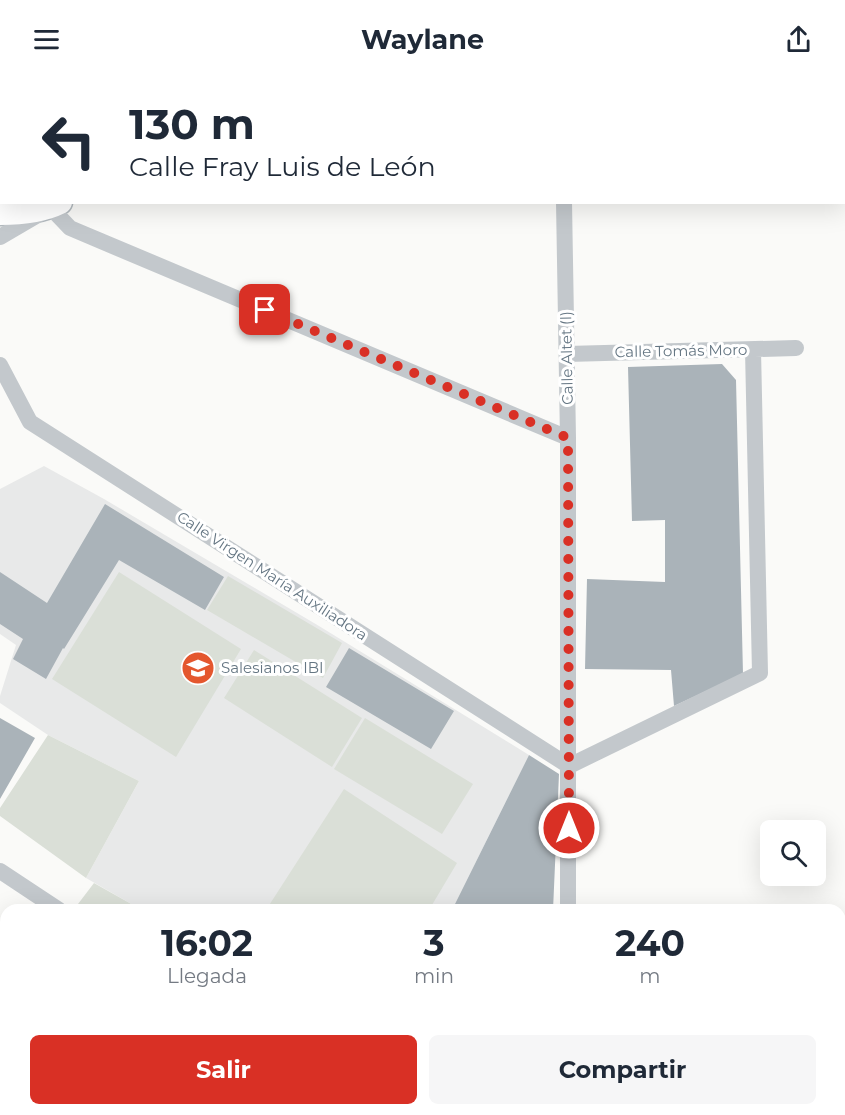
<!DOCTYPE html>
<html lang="es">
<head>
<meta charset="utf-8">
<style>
  body { margin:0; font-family:Montserrat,sans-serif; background:#f6f6f7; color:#1f2937; height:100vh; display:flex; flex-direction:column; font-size:22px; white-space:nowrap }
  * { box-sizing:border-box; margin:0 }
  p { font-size:20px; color:#747a83 }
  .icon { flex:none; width:33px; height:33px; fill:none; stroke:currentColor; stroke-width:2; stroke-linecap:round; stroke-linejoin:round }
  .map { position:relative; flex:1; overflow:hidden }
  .details { position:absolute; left:0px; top:826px; width:846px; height:212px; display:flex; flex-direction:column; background:#fff; border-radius:18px 18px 0 0; box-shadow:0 6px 24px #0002 }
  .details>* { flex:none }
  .hud { position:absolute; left:0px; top:0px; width:846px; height:126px; box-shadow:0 6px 24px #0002; background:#fff; color:#1f2937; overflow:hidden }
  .buttons { position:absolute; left:760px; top:742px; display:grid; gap:12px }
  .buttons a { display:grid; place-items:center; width:66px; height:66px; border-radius:9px; background:#fff; box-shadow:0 6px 24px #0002; font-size:30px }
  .pin { position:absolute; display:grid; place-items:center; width:51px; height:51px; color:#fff; margin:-26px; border-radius:12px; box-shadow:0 3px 9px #0006 }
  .me { position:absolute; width:66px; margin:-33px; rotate:0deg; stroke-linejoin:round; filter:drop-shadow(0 0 4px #0008) }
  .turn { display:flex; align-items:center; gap:21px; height:126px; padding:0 30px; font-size:27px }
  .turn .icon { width:78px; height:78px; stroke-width:2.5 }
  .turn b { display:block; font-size:42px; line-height:51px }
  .eta { display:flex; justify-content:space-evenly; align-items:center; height:102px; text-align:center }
  .eta b { font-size:36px; font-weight:700; line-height:42px }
  .button { display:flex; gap:12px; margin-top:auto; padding:12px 30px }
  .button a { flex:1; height:69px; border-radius:9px; background:#d93025; color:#fff; font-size:24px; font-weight:700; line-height:69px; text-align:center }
  .button a+a { background:#f6f6f7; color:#1f2937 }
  header { display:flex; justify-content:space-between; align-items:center; height:78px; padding:0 30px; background:#fff; font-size:27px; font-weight:700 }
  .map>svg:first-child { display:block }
</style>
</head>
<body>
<header><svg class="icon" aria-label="menu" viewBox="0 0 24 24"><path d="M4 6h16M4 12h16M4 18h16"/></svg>Waylane<svg class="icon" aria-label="share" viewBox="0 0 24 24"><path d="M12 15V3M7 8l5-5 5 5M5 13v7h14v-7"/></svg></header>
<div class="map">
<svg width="845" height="1037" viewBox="0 0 845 1037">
  <rect width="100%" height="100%" fill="#fafaf8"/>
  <!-- built -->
  <path fill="#e8e9e9" d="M44,388l60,33 215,127 210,129 -77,155h-310l-56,-32 53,-97 -91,-46 -48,-32v-7l16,-51 -16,-11v-145z"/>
  <!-- green -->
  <path fill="#dadfd7" d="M119,494l122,77 -65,108 -124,-78z
    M228,498l114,67 -19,35 -116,-68z
    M254,572l108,68 -30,49 -108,-69z
    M365,640l108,66 -31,50 -108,-65z
    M48,657l91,46 -53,97 -86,-62v-8z
    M344,711l113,74 -28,47h-163z
    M94,805l48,27h-54l-10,-6z"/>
  <!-- building -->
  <path fill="#aab3b9" d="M722,286l14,16 7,294 -69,32 -3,-36 -86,-1 2,-90 78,3v-62l-33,1 -4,-154z
    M105,426l119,73 -19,33 -86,-50 -55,89 -1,-1 -17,31 -33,-20 10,-20 -23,-15v-52l47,31z
    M349,570l105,63 -23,38 -105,-62z
    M0,640l35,20 -35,61z
    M529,677l30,19 -6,136h-101z
    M488,1032h70v5h-63z"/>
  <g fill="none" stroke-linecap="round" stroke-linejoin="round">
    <!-- secondary casing -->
    <g stroke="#b3babf" stroke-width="27">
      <path id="secondary" d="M15,0l13,2
        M844,73l1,1
        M0,135c20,0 42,-2 60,-11"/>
    </g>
    <!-- street -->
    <path stroke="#c3c8cc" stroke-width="16" d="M556,0v2
      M79,2v-2
      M0,118h2
      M564,124l4,236v472
      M50,129l20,21 498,210
      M0,159l41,-24
      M567,276l229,-6
      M0,287l30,57 539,344 191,-93 -7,-323
      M0,793l59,39
      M0,989l6,-3
      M191,1032l7,5
      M353,1032l7,5
      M570,1032v5
      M121,1037l9,-5"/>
    <!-- secondary -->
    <use href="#secondary" stroke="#fff" stroke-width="24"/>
  </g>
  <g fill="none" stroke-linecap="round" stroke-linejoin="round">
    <!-- route -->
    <path stroke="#d93025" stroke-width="10" stroke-dasharray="0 18" d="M265,232l303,128 1,390"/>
  </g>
  <!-- icons -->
  <defs>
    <g id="school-disc" transform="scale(1.725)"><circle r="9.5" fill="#e4572e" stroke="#fff"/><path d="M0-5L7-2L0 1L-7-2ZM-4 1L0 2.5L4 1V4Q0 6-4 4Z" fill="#fff"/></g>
  </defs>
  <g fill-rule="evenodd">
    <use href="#school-disc" x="198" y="590"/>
  </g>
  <g text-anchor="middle" stroke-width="6" stroke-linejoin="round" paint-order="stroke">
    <!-- street labels -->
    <g font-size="15" fill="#657683" stroke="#fff">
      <text transform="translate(681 273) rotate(-1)" y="5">Calle Tomás Moro</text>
      <text transform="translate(567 280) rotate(-91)" y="5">Calle Altet (l)</text>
      <text transform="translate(272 498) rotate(33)" y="5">Calle Virgen María Auxiliadora</text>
    </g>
    <!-- poi labels -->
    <g font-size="15" fill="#657683" stroke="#fff" text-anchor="start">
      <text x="221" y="595">Salesianos IBI</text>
    </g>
  </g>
</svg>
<div class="buttons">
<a><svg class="icon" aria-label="search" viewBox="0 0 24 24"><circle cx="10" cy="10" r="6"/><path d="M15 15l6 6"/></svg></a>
</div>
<div class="pin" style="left:265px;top:232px;background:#d93025"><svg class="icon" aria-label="arrive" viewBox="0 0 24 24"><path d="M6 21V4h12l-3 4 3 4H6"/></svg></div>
<svg class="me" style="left:569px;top:750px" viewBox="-20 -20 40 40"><circle r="17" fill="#d93025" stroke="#fff" stroke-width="3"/><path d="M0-11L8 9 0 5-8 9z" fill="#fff"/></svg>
<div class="hud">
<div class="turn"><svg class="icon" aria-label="left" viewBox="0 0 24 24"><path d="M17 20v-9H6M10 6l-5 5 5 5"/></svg><div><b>130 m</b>Calle Fray Luis de León</div></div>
</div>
<section class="details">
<div class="eta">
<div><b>16:02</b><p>Llegada</p></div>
<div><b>3</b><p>min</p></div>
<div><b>240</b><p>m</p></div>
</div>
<div class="button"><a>Salir</a><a>Compartir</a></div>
</section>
</div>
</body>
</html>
